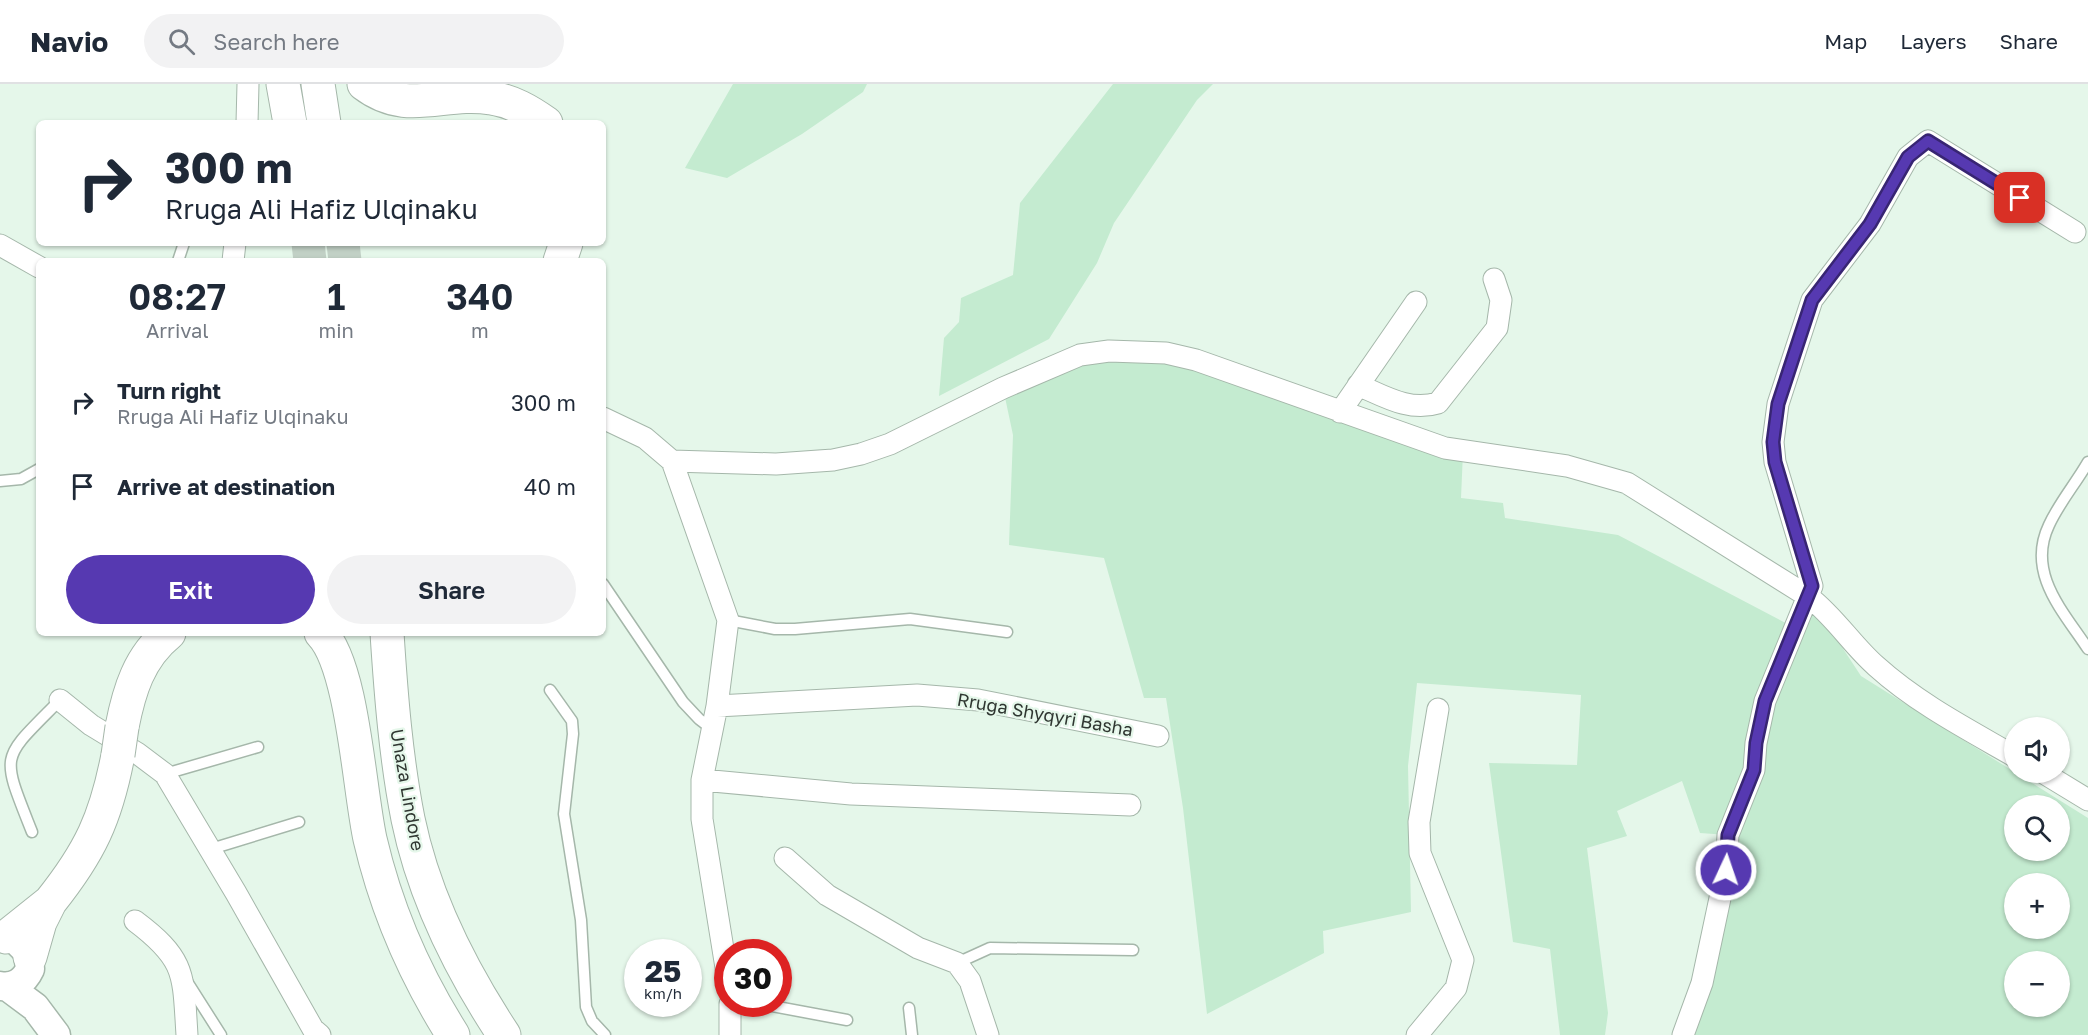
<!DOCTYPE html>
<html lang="en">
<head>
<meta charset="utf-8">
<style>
  body { margin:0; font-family:"Golos Text",sans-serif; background:#f2f2f3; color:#1f2937; height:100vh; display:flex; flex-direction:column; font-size:22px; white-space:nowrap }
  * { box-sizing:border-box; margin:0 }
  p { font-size:20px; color:#747a83 }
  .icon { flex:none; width:33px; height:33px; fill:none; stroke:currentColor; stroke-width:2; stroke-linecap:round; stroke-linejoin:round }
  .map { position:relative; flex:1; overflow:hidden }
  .drawer { position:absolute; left:36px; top:174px; width:570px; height:378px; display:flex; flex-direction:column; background:#fff; border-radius:9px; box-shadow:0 2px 4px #0004 }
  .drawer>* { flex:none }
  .top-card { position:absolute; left:36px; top:36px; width:570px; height:126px; border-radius:9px; box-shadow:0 2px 4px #0004; background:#fff; color:#1f2937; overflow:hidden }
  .buttons { position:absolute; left:2004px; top:633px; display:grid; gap:12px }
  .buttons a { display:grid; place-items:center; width:66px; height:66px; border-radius:50%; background:#fff; box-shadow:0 2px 4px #0004; font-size:30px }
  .speed { position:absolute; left:624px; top:855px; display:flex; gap:12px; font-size:30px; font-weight:700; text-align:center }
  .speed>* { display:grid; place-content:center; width:78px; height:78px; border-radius:50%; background:#fff; box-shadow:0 2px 4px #0004; line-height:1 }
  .speed small { font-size:15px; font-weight:400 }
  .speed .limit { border:9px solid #d22; background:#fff; color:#111 }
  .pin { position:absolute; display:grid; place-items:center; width:51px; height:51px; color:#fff; margin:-26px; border-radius:12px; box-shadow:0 3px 9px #0006 }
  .me { position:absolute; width:66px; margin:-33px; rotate:3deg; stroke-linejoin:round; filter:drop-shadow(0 0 4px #0008) }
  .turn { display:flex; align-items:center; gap:21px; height:126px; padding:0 30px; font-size:27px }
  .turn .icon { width:78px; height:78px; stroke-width:2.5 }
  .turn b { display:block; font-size:42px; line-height:51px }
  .eta { display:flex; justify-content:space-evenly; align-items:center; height:102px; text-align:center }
  .eta b { font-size:36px; font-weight:600; line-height:42px }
  .cta { display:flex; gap:12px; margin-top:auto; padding:12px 30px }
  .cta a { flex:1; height:69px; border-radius:36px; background:#5639b1; color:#fff; font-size:24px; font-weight:600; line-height:69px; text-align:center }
  .cta a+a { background:#f2f2f3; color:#1f2937 }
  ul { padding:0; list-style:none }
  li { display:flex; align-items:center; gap:18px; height:84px; padding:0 30px }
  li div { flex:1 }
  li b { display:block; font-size:22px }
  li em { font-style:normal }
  header { display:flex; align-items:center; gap:36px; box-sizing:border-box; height:84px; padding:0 30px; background:#fff; border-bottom:2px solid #e0e1e3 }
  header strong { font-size:28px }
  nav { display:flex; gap:33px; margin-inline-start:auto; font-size:21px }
  .search { width:420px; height:54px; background:#f2f2f3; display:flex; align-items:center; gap:15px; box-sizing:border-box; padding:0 21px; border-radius:33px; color:#747a83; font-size:22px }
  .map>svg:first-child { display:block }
</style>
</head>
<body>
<header>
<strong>Navio</strong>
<div class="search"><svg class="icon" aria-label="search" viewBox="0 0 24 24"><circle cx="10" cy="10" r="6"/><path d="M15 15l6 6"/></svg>Search here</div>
<nav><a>Map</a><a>Layers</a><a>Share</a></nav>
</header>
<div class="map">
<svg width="2088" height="951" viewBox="0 0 2088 951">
  <rect width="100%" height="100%" fill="#e5f7ea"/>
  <!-- green -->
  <path fill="#c4ebd0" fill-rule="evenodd" d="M733,0h134l-4,8 -61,42 -75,44 -42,-10z
    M1113,0h100l-16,16 -83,123 -17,40 -48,76 -110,57 5,-58 15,-16 2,-24 52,-23 7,-72z
    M1166,269l297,99 -2,46 42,5 2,15 113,17 177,93 14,-31 52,79 227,142v217h-405l45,-200 -28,-2 -18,-52 -65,30 10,25 -40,12 21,165 -3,22h-45l-10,-86 -37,-7 -24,-179 88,2 4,-70 -164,-12 -9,83 3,146 -88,19 1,22 -117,61 -24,-206 -17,-110h-22l-40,-140 -95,-13 4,-110 -10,-47 60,-27zM2014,722h46v44h-46zM2014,800h46v44h-46zM2014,878h46v44h-46z"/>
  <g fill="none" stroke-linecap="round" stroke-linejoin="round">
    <!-- highway-tunnel -->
    <path stroke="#c1d0c5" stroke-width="33" stroke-dasharray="33 16" stroke-linecap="butt" d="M308,159l2,18
      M343,159l2,18"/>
    <!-- lane casing -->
    <g stroke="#a5b7aa" stroke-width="13">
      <path id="lane" d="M178,177l6,-18
        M2088,378c-12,21 -29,41 -39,63 -23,48 14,86 39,124
        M0,397l21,-2 18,-10
        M603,500l80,118 16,17 13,10
        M728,536l47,9h20l115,-10 97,13
        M550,606l22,31 1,13 -9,80 17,106 5,87 6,14 13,14
        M165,690l93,-27
        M32,748c-32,-81 -32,-71 28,-132
        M211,765l88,-27
        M957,879l33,-15 143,2
        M186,896l35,55
        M761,920l86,16
        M909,924l3,27"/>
    </g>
    <!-- street casing -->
    <g stroke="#a5b7aa" stroke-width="23">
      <path id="street" d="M247,39l1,-39
        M0,161l39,22
        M233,177l2,-18
        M1358,301c26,11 51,27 80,18l59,-75 4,-28 -7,-21
        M1340,328l76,-110
        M603,334l42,20 27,23 56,159 -11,86 -15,74v39l26,161
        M672,377l104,3 57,-4 28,-6 29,-10 113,-56 77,-33 29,-4 57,2 30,7 249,88 122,18 60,17 182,114c26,20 43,48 67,69 41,37 91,63 138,90
        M60,616l31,25 46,28 28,21 71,119 77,136 7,6
        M717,622l200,-11 61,5 180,36
        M2042,688l46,28
        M702,696l149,14 279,11
        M785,774l42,37 91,53 39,15 13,18 18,54
        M135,837c52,39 48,54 52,114
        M730,951v-31
        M1417,951l39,-47 7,-28 -43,-107 -1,-31 19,-113
        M1683,951l19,-52 24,-113 2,-35 26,-65 2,-27 9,-42 47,-115 -37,-124 -2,-20 5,-38 34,-104 58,-76 38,-67 20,-16 147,91"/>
    </g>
    <!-- secondary casing -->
    <g stroke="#a5b7aa" stroke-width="31">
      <path id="secondary" d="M0,902c14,2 24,-4 30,-17l-2,-17 -12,-12
        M8,903l27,20 21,28"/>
    </g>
    <!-- highway casing -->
    <g stroke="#a5b7aa" stroke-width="35">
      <path id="highway" d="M283,0l7,39
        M318,0l6,39
        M364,0c43,33 80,6 127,14 21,3 38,13 55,25
        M560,177l6,-18
        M321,549c32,33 38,156 49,206 16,69 45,136 83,196
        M387,549c4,62 9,125 21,186 16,78 53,151 96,216
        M122,643c7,-36 17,-70 47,-94
        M50,818c40,-50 56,-84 68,-147
        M6,853l44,-35 -10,20 -10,35"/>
    </g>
    <!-- lane -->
    <use href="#lane" stroke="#fff" stroke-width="10"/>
    <!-- street -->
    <use href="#street" stroke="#fff" stroke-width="21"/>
    <!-- secondary -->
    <use href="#secondary" stroke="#fff" stroke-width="28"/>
    <!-- highway -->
    <use href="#highway" stroke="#fff" stroke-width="33"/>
    <!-- highway-bridge casing -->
    <g stroke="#a5b7aa" stroke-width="35" stroke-linecap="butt">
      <path id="highway-bridge" d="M118,671l4,-28"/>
    </g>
    <!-- highway-bridge -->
    <use href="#highway-bridge" stroke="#fff" stroke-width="33"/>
  </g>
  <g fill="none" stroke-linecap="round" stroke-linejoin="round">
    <!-- route casing -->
    <g stroke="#382573" stroke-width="15">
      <path id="route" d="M1726,786l2,-35 26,-65 2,-27 9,-42 47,-115 -37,-124 -2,-20 5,-38 34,-104 58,-76 38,-67 20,-16 92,57"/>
    </g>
    <!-- route -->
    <use href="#route" stroke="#5639b1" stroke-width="10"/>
  </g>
  <g text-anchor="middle" stroke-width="4.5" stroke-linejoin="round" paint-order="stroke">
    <!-- street labels -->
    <g font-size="18" fill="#2f3631" stroke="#e5f7ea">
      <text transform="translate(1045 631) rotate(10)" y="6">Rruga Shyqyri Basha</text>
      <text transform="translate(407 706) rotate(80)" y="6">Unaza Lindore</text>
    </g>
  </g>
</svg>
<div class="buttons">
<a><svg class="icon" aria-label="sound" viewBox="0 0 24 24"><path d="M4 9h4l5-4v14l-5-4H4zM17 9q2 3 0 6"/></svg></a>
<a><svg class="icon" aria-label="search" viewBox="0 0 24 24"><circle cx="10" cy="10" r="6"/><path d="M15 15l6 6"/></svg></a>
<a>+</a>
<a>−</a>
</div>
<div class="speed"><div>25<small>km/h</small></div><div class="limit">30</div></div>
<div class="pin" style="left:2020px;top:114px;background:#d93025"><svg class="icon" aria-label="arrive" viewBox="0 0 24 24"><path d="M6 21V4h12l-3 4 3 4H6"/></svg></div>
<svg class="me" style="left:1726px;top:786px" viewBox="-20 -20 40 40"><circle r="17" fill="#5639b1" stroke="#fff" stroke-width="3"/><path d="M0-11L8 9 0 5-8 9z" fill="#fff"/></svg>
<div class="top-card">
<div class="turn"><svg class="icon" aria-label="right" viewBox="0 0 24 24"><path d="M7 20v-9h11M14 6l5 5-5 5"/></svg><div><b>300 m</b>Rruga Ali Hafiz Ulqinaku</div></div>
</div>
<section class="drawer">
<div class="eta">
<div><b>08:27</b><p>Arrival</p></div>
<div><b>1</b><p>min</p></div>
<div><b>340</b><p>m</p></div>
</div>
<ul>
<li><svg class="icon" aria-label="right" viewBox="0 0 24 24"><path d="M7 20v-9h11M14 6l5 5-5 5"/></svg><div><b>Turn right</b><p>Rruga Ali Hafiz Ulqinaku</p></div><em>300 m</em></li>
<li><svg class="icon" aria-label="arrive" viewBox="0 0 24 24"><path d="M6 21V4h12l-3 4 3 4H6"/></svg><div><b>Arrive at destination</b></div><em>40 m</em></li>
</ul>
<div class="cta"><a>Exit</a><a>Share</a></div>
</section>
</div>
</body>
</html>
